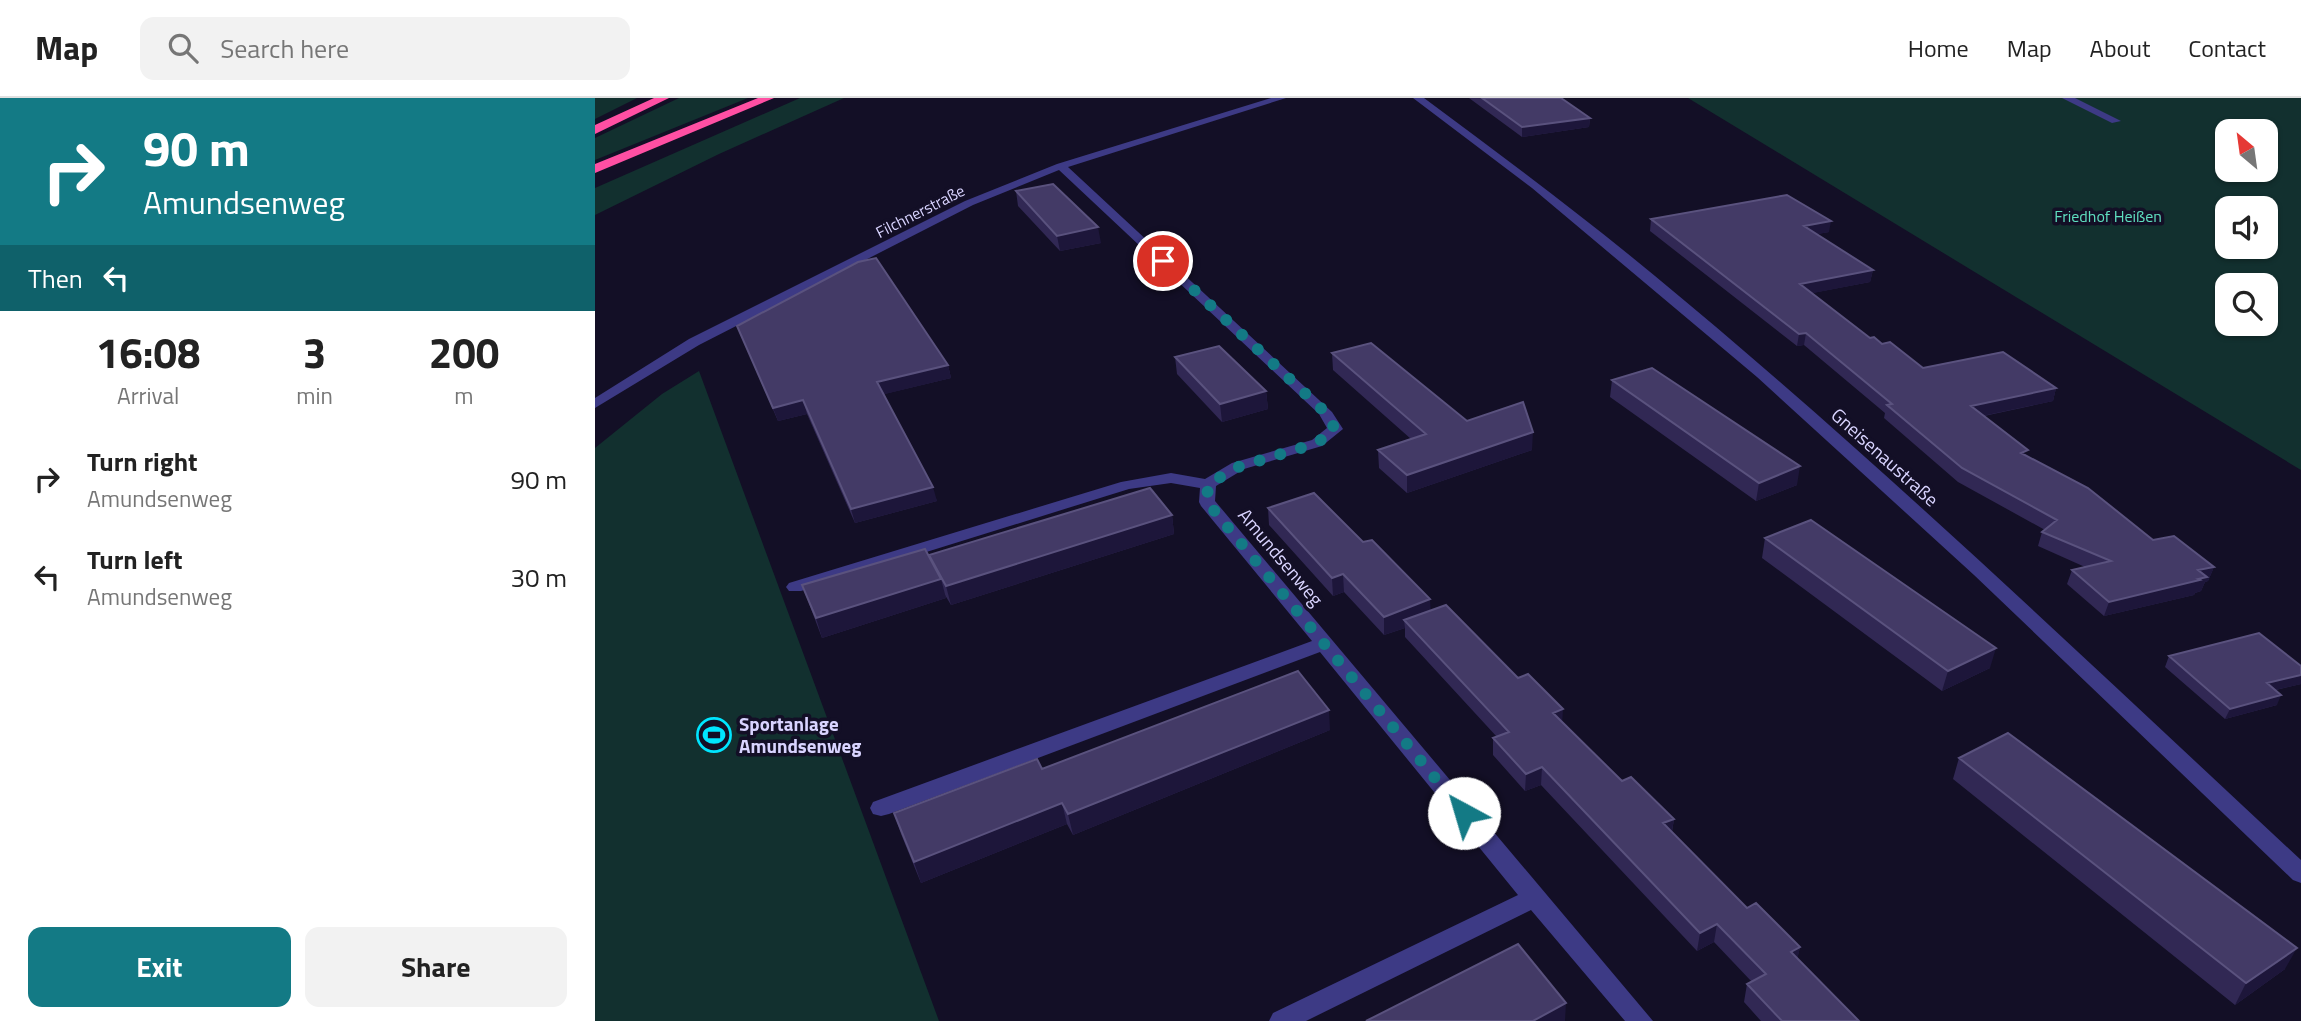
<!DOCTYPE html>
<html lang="en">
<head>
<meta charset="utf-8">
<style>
  body { margin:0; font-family:"Titillium Web",sans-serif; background:#f2f2f2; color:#222; height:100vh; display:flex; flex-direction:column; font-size:26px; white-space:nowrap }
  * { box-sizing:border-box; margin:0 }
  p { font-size:23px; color:#767676 }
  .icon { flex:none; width:38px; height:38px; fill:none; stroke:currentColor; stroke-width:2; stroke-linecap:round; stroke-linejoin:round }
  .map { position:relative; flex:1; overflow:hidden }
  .side { display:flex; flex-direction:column; background:#fff; width:595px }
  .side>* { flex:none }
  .hud { background:#137a85; color:#fff; overflow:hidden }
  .needle { width:46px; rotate:331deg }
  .fabs { position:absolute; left:1620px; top:21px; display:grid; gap:14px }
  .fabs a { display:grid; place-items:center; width:63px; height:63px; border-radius:14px; background:#fff; box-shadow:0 2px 5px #0004; font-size:35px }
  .pin { position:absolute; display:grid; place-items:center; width:60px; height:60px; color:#fff; margin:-30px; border:4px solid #fff; border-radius:50%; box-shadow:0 2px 7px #0007 }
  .me { position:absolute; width:77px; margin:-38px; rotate:321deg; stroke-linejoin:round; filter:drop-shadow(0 0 5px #0008) }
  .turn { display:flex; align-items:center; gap:24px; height:147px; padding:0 28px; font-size:32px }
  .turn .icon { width:91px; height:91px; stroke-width:2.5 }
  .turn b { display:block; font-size:49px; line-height:60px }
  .then { display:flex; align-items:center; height:66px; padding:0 28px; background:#0003; gap:14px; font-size:26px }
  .eta { display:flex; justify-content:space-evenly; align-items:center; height:119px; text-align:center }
  .eta b { font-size:42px; font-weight:700; line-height:49px }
  .cta { display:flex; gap:14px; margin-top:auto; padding:14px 28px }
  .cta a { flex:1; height:80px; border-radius:14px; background:#137a85; color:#fff; font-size:28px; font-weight:700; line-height:80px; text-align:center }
  .cta a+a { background:#f2f2f2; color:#222 }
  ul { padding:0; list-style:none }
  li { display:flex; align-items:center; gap:21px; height:98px; padding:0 28px }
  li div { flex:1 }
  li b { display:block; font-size:26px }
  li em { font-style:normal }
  header { display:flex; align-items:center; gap:42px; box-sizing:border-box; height:98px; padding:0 35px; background:#fff; border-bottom:2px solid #e0e0e0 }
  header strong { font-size:33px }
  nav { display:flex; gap:38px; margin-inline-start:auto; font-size:24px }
  .search { width:490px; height:63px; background:#f2f2f2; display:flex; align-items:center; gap:18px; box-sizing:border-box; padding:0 24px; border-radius:14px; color:#767676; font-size:26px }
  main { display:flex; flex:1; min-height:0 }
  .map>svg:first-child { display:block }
</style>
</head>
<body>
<header>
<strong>Map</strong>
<div class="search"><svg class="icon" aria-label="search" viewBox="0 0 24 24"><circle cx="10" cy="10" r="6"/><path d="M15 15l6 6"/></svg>Search here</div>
<nav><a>Home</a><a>Map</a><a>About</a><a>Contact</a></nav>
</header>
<main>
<section class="side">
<div class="hud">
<div class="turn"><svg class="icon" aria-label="right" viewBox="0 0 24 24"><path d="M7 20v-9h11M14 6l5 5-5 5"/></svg><div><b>90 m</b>Amundsenweg</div></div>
<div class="then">Then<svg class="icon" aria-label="left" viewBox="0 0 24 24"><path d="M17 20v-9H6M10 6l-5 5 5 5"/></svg></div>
</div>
<div class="eta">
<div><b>16:08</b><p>Arrival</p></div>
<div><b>3</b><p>min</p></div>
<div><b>200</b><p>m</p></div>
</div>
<ul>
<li><svg class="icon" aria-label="right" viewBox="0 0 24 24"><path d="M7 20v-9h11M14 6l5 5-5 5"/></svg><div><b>Turn right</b><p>Amundsenweg</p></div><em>90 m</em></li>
<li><svg class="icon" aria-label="left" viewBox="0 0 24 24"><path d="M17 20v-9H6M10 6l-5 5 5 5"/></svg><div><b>Turn left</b><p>Amundsenweg</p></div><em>30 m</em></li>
</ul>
<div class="cta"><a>Exit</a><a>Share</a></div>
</section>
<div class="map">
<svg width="1706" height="923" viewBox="0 0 1706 923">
  <rect width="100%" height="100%" fill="#130f26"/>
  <!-- green -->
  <path fill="#12302f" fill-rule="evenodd" d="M0,0h42l-42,21z
    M84,0h69l-153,62v-22z
    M205,0h44l-125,56 -124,61v-27z
    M1093,0h613v372zM1633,33h38v39h-38zM1633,110h38v39h-38zM1633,187h38v39h-38z
    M104,273l240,650h-344v-573l67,-54z"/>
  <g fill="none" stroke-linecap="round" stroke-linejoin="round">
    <!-- minor -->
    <path fill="#3d3a85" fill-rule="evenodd" d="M676,0h15l-218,69 264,245 11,17 -21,17 -78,23 -28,17 -1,15 438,520h-28l-94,-111 -225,111h-37l4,-8 245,-118 -198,-243 -431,162 -8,2 -8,-2 -3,-6 3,-6 439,-161 -111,-135 -2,-4 1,-14 -29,-5 -42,6 -328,102h-12l-3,-4 3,-4 332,-101 50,-9 34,6 27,-16 80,-23 15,-12 -8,-14 -260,-244 -86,35 -274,140 -104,63v-10l94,-59 276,-138 92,-37z
      M818,0h11c78,58 156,116 231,178 224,185 434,387 646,584v23l-8,-3 -319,-305 -217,-198 -225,-189z
      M1467,0h13l46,23 -9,2z"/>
    <!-- highway -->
    <path fill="#ff4fa3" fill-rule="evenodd" d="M59,0h15l-74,36v-9z
      M163,0h16l-179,75v-9z"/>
  </g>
  <!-- wall -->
  <path fill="#312854" d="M874,0h92l29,20 -1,9 -67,10z
    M421,93l85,52 -41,8 -42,-45z
    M1056,121l178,13 -12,2 56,36 -3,12 -58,11 58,45 53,30 133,20 -3,13 -69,15 43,40 126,84 61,27 -6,14 -3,1 -4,9 -6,2 -1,2 -90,21 -37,-32 5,-14 13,-3 -47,-21 4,-14 3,-2 -87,-48 -74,-64 1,-5 -81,-68 -7,1 -147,-115z
    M142,228l211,39 3,13 -67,16 53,107 -82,22 -48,-109 -29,7 -36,-83z
    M737,255l135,68 65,29 -125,43 -28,-25 -1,-18 33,-11 -78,-69z
    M580,259l91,34 2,18 -46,13 -45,-48z
    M1017,282l185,105 -41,16 -146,-104z
    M673,410l163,103 132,111 59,59 52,38 -2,13 75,76 53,39 -3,12 62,62h-98l-17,-19 3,-18 5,-2 -38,-40 -17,9 -156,-166 -16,6 -32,-36v-17l4,-1 -92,-100v-9l-21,7 -40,-43 -11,4 -64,-71z
    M577,417l2,19 -223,71 -6,-10 1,3 -124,40 -20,-53 128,-27z
    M1170,440l225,130 -48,23 -180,-133z
    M1574,558l132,10v18l-25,6 1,15 -52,14 -60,-52z
    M735,632l-257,105 -6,-11 -146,59 -20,-49 -7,-21 148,-44z
    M1364,660l326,211 -50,36 -282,-226z"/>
  <!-- shaded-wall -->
  <path fill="#1d163a" d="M995,20l-1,9 -67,10v-10z
    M1236,123l-2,11 -27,5 2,-11z
    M503,129l3,16 -41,8 -3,-15z
    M1278,172l-3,12 -72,14 2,-12z
    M1211,235l-2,12 -7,1 2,-12z
    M353,267l3,13 -70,17 -4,-13z
    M1461,290l-3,13 -85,18 3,-13z
    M671,293l2,18 -46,13 -2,-18z
    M208,302l4,14 -29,7 -5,-13z
    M938,334l-1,18 -125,43v-18z
    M1205,368l-3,19 -41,16 3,-18z
    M338,389l4,14 -82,22 -4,-14z
    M577,417l2,19 -223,71 -5,-19z
    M1619,469l-6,14 -3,1 -4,9 -6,2 -1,2 -90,21 5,-14 89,-32z
    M748,476l1,18 -11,4 -1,-18z
    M346,481l5,19 -124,40 -6,-20z
    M835,501l1,19 -27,2 1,8 -21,7v-18z
    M1401,550l-6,20 -48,23 6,-20z
    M1706,577v9l-39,9 5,-10z
    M1686,597l-4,10 -52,14 5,-10z
    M968,611l-1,17 -9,-13z
    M734,612l1,20 -257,105 -5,-21z
    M947,669l-1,18 -16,6 1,-17z
    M467,705l5,21 -146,59 -7,-21z
    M1079,721l-3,17 -8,-13z
    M1122,826l-3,18 -17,9 3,-18z
    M1205,849l-4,18 -5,-13z
    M1702,850l-12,21 -50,36 11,-22z
    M971,905l-1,18h-32z"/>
  <!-- building -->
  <path fill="#433a66" stroke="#5a527e" stroke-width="2" d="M887,0h79l29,20 -68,9z
    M458,86l45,43 -41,9 -41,-45z
    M1192,97l44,26 -27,5 69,44 -73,14 70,54 4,-1 8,7 8,-2 33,26 80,-16 53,36 -85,18 57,44 -7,3 67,35 65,52 21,-4 40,31 -16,3 9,7 -9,2 2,1 -91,22 -37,-32 39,-9 -69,-29 15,-12 -95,-52 -75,-63 5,-1 -86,-71 -7,1 -148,-115z
    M281,160l72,107 -71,17 56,105 -82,22 -48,-109 -30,8 -36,-82 121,-64z
    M776,245l96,78 56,-19 10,30 -126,43 -29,-25 48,-16 -94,-81z
    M624,248l47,45 -46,13 -45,-47z
    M1057,270l148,98 -41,17 -147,-103z
    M555,390l22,27 -226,71 -17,-31z
    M719,395l49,49 9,-2 58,59 -46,18 -41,-43 -11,4 -64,-70z
    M1216,422l185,128 -48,23 -183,-133z
    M330,451l16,30 -125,39 -14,-33z
    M851,507l72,73 10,-4 35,35 -10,4 69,68 9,-4 43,42 -11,4 84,85 9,-5 44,44 -9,5 68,69h-77l-35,-37 19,-10 -49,-50 -17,9 -158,-166 -16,7 -33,-36 16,-6 -105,-112z
    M1664,535l42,33v9l-34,8 14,12 -51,14 -61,-53z
    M703,573l31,39 -261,104 -6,-11 -148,59 -20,-49 143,-54 5,10z
    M1413,635l289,215 -51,35 -287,-225z
    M923,846l48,59 -33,18h-167z"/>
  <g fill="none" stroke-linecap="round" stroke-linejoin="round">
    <!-- route -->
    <path stroke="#137a85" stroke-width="12" stroke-dasharray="0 21.6" d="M568,163l162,151 10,17 -18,14 -79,24 -30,17 -1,18 257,311"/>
  </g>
  <!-- icons -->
  <defs>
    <g id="stadium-ring" transform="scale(1.75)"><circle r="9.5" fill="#130f26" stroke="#00e5ff" stroke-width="1.5"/><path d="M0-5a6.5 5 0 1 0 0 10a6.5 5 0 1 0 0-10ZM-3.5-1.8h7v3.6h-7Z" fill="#00e5ff"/></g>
  </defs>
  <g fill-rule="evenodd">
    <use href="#stadium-ring" x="119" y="637"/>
  </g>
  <g text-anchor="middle" stroke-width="7" stroke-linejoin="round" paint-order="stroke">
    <!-- far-street labels -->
    <g font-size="16" fill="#d9d4ff" stroke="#130f26">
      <text transform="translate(325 113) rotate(-27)" y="6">Filchnerstraße</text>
    </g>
    <!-- far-park labels -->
    <g font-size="16" fill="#5fe0c0" stroke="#130f26">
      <text x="1513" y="124">Friedhof Heißen</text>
    </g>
    <!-- street labels -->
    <g font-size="19" fill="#d9d4ff" stroke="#130f26">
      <text transform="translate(1290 359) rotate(42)" y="7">Gneisenaustraße</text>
      <text transform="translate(686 459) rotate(50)" y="7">Amundsenweg</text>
    </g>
    <!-- poi labels -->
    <g font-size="19" font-weight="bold" fill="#d9d4ff" stroke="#130f26" text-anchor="start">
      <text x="144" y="633">Sportanlage<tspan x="144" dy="22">Amundsenweg</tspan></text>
    </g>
  </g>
</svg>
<div class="fabs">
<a><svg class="needle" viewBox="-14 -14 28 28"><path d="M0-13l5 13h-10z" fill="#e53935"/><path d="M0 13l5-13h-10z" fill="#767676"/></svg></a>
<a><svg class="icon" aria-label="sound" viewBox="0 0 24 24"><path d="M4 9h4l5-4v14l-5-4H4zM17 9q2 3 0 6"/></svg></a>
<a><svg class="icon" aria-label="search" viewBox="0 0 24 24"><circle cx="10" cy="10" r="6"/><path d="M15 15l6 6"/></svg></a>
</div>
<div class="pin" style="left:568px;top:163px;background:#d93025"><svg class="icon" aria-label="arrive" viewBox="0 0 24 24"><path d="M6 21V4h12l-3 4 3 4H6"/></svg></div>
<svg class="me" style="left:869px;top:715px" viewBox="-20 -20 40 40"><circle r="19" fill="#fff"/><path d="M0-13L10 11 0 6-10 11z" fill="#137a85"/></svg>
</div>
</main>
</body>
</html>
